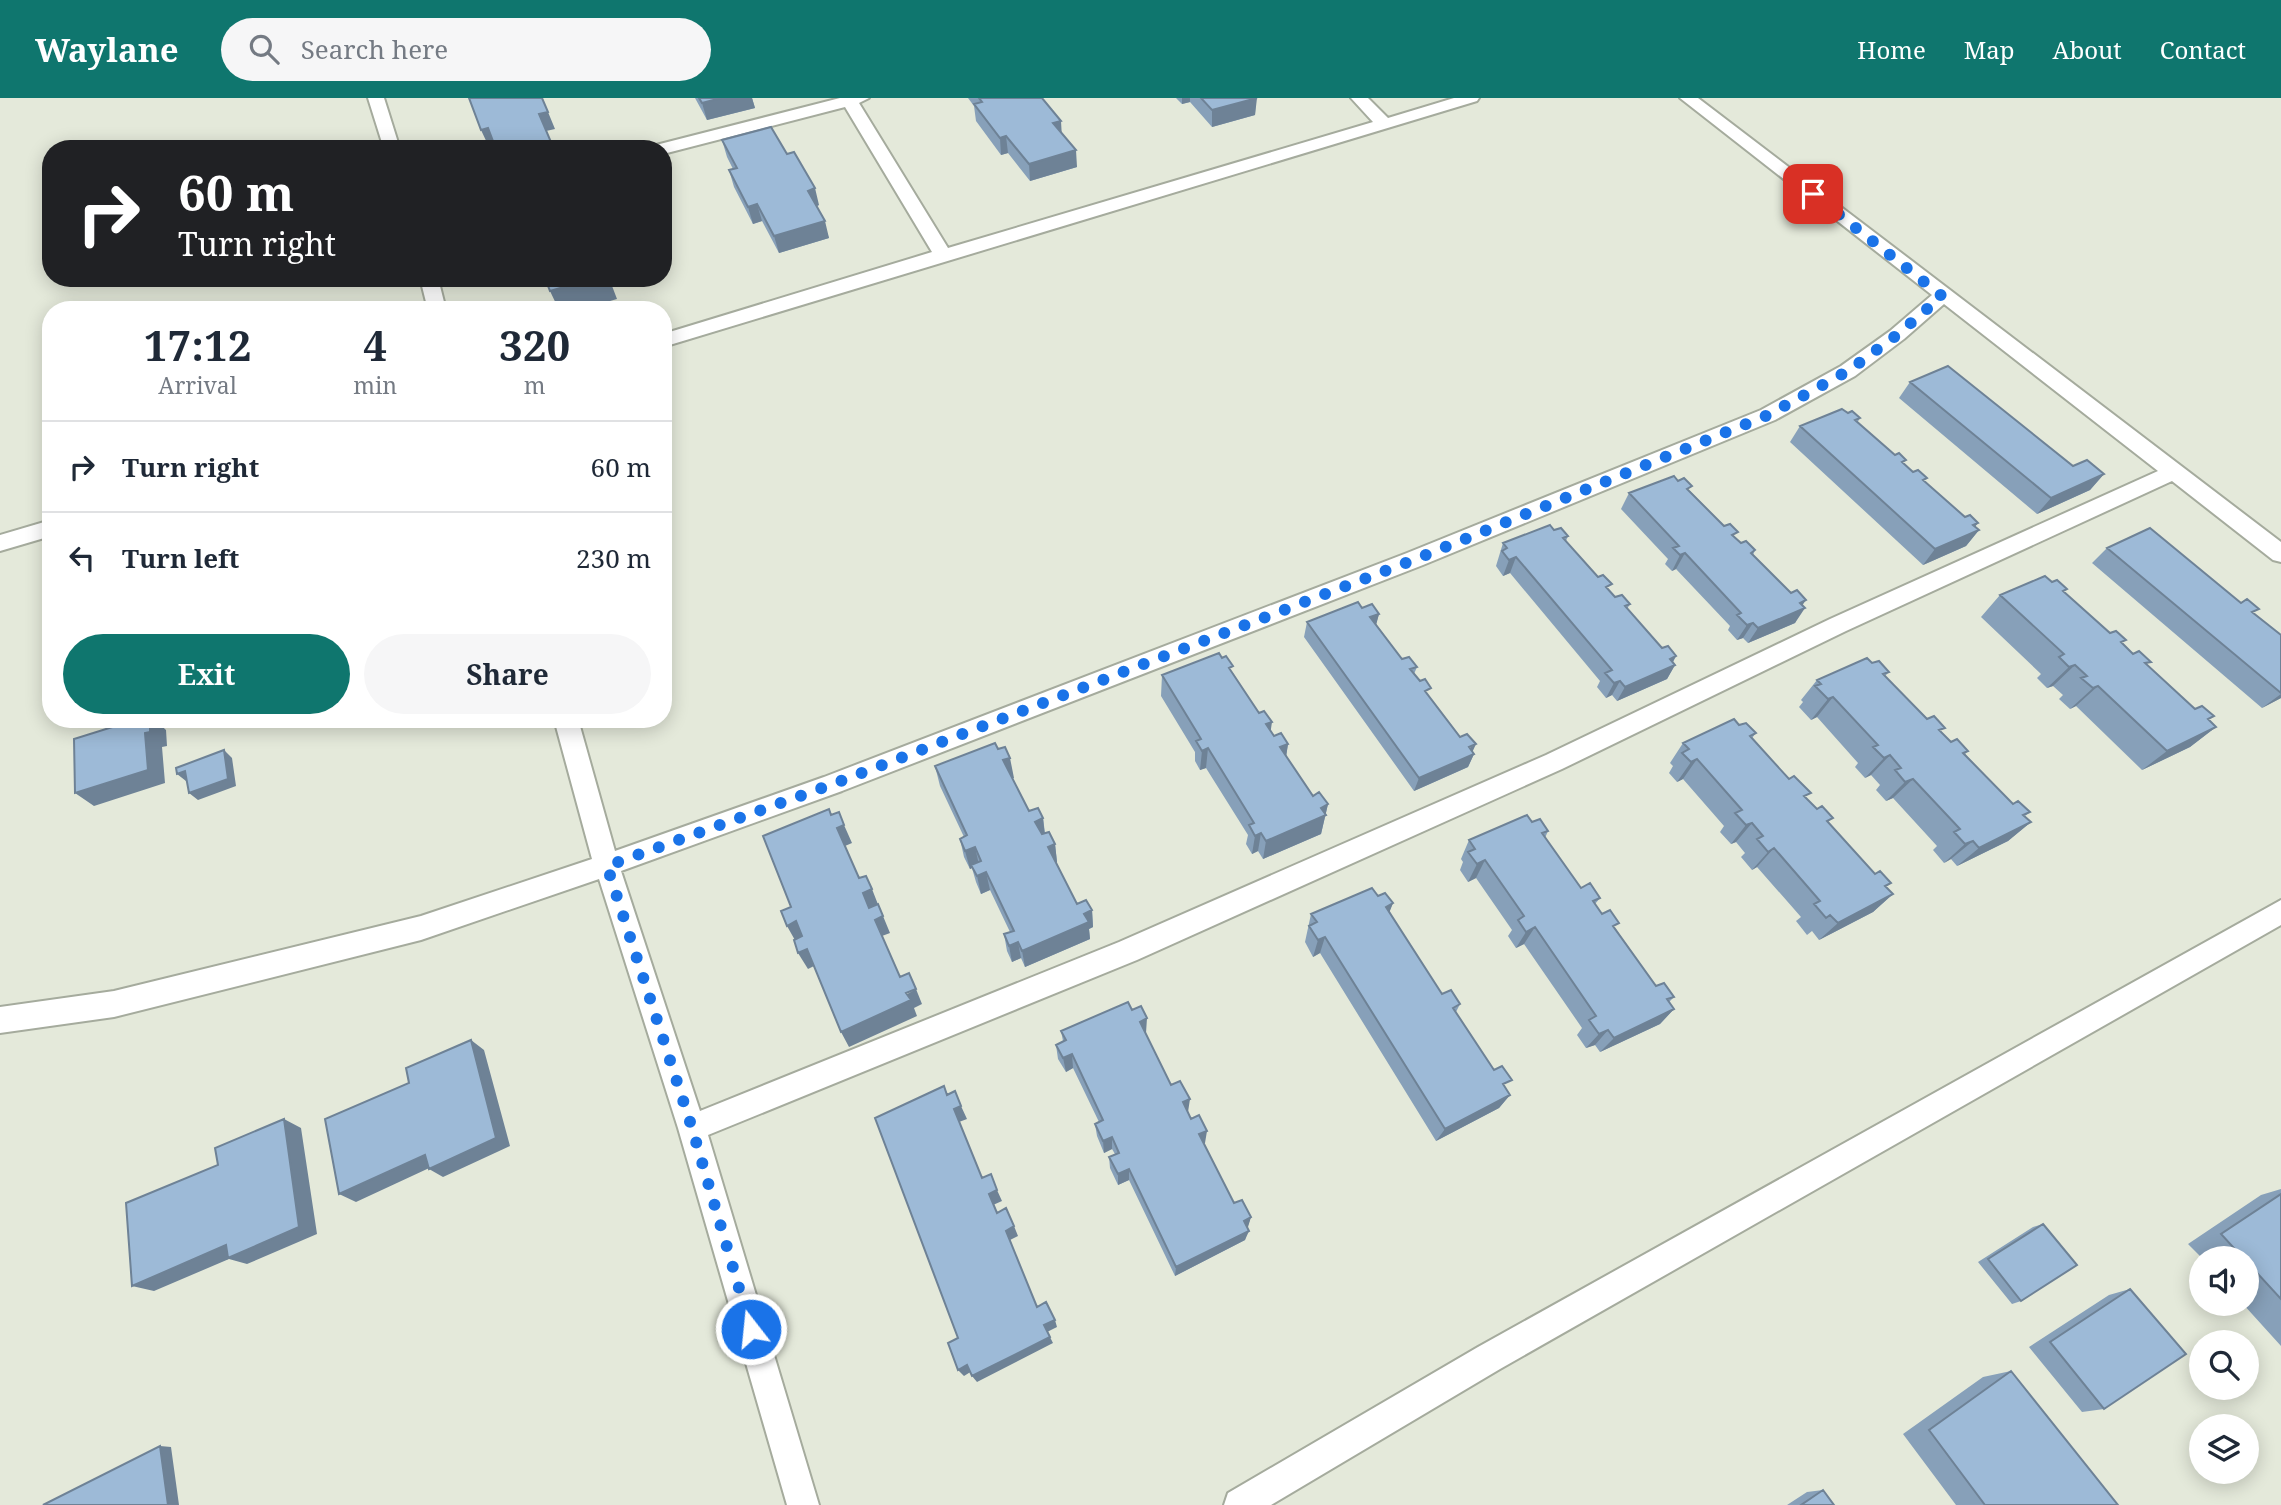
<!DOCTYPE html>
<html lang="en">
<head>
<meta charset="utf-8">
<style>
  body { margin:0; font-family:"Noto Serif",serif; background:#f6f6f7; color:#1f2937; height:100vh; display:flex; flex-direction:column; font-size:26px; white-space:nowrap }
  * { box-sizing:border-box; margin:0 }
  p { font-size:23px; color:#747a83 }
  .icon { flex:none; width:38px; height:38px; fill:none; stroke:currentColor; stroke-width:2; stroke-linecap:round; stroke-linejoin:round }
  .map { position:relative; flex:1; overflow:hidden }
  .panel { position:absolute; left:42px; top:203px; width:630px; height:427px; display:flex; flex-direction:column; background:#fff; border-radius:28px; box-shadow:0 4px 18px #0003 }
  .panel>* { flex:none }
  .guide { position:absolute; left:42px; top:42px; width:630px; height:147px; border-radius:28px; box-shadow:0 4px 18px #0003; background:#202124; color:#fff; overflow:hidden }
  .buttons { position:absolute; left:2189px; top:1148px; display:grid; gap:14px }
  .buttons a { display:grid; place-items:center; width:70px; height:70px; border-radius:50%; background:#fff; box-shadow:0 4px 18px #0003; font-size:35px }
  .pin { position:absolute; display:grid; place-items:center; width:60px; height:60px; color:#fff; margin:-30px; border-radius:14px; box-shadow:0 4px 10px #0006 }
  .me { position:absolute; width:77px; margin:-38px; rotate:344deg; stroke-linejoin:round; filter:drop-shadow(0 0 5px #0008) }
  .turn { display:flex; align-items:center; gap:24px; height:147px; padding:0 21px; font-size:32px }
  .turn .icon { width:91px; height:91px; stroke-width:2.5 }
  .turn b { display:block; font-size:49px; line-height:60px }
  .eta { display:flex; justify-content:space-evenly; align-items:center; height:119px; text-align:center }
  .eta b { font-size:42px; font-weight:700; line-height:49px }
  .action { display:flex; gap:14px; margin-top:auto; padding:14px 21px }
  .action a { flex:1; height:80px; border-radius:42px; background:#0f766e; color:#fff; font-size:28px; font-weight:700; line-height:80px; text-align:center }
  .action a+a { background:#f6f6f7; color:#1f2937 }
  ul { padding:0; list-style:none }
  li { display:flex; align-items:center; gap:21px; height:91px; padding:0 21px; border-top:2px solid #e0e1e3 }
  li div { flex:1 }
  li b { display:block; font-size:26px }
  li em { font-style:normal }
  header { display:flex; align-items:center; gap:42px; box-sizing:border-box; height:98px; padding:0 35px; background:#0f766e; color:#fff }
  header strong { font-size:33px }
  nav { display:flex; gap:38px; margin-inline-start:auto; font-size:24px }
  .search { width:490px; height:63px; background:#f6f6f7; display:flex; align-items:center; gap:18px; box-sizing:border-box; padding:0 24px; border-radius:38px; color:#747a83; font-size:26px }
  .map>svg:first-child { display:block }
</style>
</head>
<body>
<header>
<strong>Waylane</strong>
<div class="search"><svg class="icon" aria-label="search" viewBox="0 0 24 24"><circle cx="10" cy="10" r="6"/><path d="M15 15l6 6"/></svg>Search here</div>
<nav><a>Home</a><a>Map</a><a>About</a><a>Contact</a></nav>
</header>
<div class="map">
<svg width="2281" height="1407" viewBox="0 0 2281 1407">
  <rect width="100%" height="100%" fill="#e4e9da"/>
  <g fill="none" stroke-linecap="round" stroke-linejoin="round">
    <!-- lane casing -->
    <g stroke="#a5ab9d" stroke-width="4">
      <path id="lane" d="M368,0h16l16,51h-16z
        M840,0h29l-10,5 89,145 425,-126 -22,-24h17l20,20 66,-20h25l-2,3 -814,246v-13l269,-82 -87,-145 -182,47v-5h-9l2,-4z
        M1680,0h18l583,444v20l-8,-2 -101,-79 -326,150 -284,138 -425,191 -429,175 111,370h-32l-109,-377 -79,-249 -178,61 -307,77 -114,16v-26l114,-16 307,-75 171,-57 -38,-140h24l37,132 209,-74 583,-224 354,-143 80,-44 49,-35 42,-36zM1944,206l214,167 -328,148 -284,136 -427,187 -419,169 -79,-240 221,-80 581,-226 352,-145 80,-44 49,-37z
        M420,180h18l8,32h-18z
        M51,422v16l-51,15v-16z
        M2281,802v25l-781,444 -229,136h-47l4,-12 250,-146z"/>
    </g>
    <!-- lane -->
    <use href="#lane" fill="#fff" fill-rule="evenodd"/>
  </g>
  <!-- wall -->
  <path fill="#87a0b9" d="M695,0h57l3,10 -48,12z
    M968,0h74l19,23v11l16,35 -47,14 -22,-28 -7,2 -25,-34 -2,-15z
    M1176,0h80l-1,17 -43,12 -22,-25 -8,2z
    M722,42l97,65 -2,1 12,32 -50,15 -17,-32 -9,3 -19,-37 -5,-17 4,-1 -6,-12z
    M1910,284l163,84 31,8 -14,16 -53,24 -138,-116z
    M1848,315l12,5 -3,5 108,94 13,6 -3,3 4,4 -13,16 -43,19 -133,-123 10,-16z
    M1690,393l51,52 14,7 -2,5 50,50 -8,18 -47,20 -5,-5 -6,2 -9,-10 2,-4 -54,-57 -4,2 -7,-7 3,-5 -47,-50 8,-16z
    M1554,432l14,6 -2,5 49,56 15,7 -3,5 35,39 14,8 -3,6 2,3 -8,14 -50,22 -5,-6 -6,3 -9,-11 3,-6 -90,-108 -7,3 -7,-10 7,-23z
    M2107,450l134,55 40,32v63l-19,10 -170,-145z
    M2064,494l46,41 106,94 -26,20 -48,23 -66,-64 -6,3 -11,-10 4,-4 -10,-9 -6,2 -10,-10 4,-4 -60,-57 19,-22z
    M1362,510l17,6 -3,10 26,35 15,8 -3,7 15,22 45,58 -6,13 -54,24 -110,-154 3,-15z
    M1872,565l17,9 -4,4 66,66 17,9 -3,3 48,50 17,8 -5,4 6,6 -23,19 -51,25 -6,-7 -7,4 -11,-13 4,-4 -44,-48 -7,3 -10,-11 4,-5 -9,-10 -6,3 -10,-11 3,-4 -41,-46 -6,3 -12,-13 4,-5 -2,-2 16,-20z
    M1233,575l41,63 14,8 -2,12 27,40 15,8 -7,30 -58,25 -5,-8 -6,3 -6,-10 2,-9 -42,-67 -6,2 -5,-9v-9l-34,-56 1,-21z
    M1739,627l17,8 -4,5 123,136 16,9 -5,4 7,7 -20,18 -54,28 -7,-9 -5,4 -11,-14 5,-4 -44,-50 -5,3 -11,-13 4,-4 -9,-11 -5,2 -11,-12 4,-6 -41,-47 -6,3 -8,-9 4,-7 -3,-3 13,-20z
    M935,668l79,12h-2l17,33 14,7 2,15 10,11 2,18 -1,1 21,41 15,6 1,17 -4,2 1,10 -65,28 -4,-9 -9,4 -5,-11 -3,-17 6,-2 -20,-42 -9,4 -5,-12 -4,-14 -2,1 -6,-12 -4,-18 4,-2 -24,-51z
    M1532,724l16,9 -3,7 36,50 19,10 -5,6 7,10 13,14 41,58 18,11 -5,5 5,7 -14,15 -60,28 -5,-7 -9,3 -9,-13 5,-7 -58,-84 -8,4 -8,-12 4,-6 -36,-52 -8,4 -8,-12 3,-8 -2,-3 8,-19z
    M1393,805l-4,9 53,82 18,10 -4,8 54,83 -11,13 -63,33 -116,-188 -7,4 -8,-15 6,-28z
    M1061,933l85,2h-1l26,52 34,58 -1,1 30,59 17,14 -4,11 -2,12 -70,36 -46,-96 -11,5 -8,-17 -1,-11 6,-3 -3,-5 -8,4 -7,-17 -2,-12 4,-2 -26,-54 -7,4 -8,-13 -2,-14 7,-4z
    M2281,1091v157l-38,-42h4v-46h-45l-14,-14 73,-49z
    M2043,1126l-22,77 -9,3 -34,-42 55,-35z
    M2130,1191l-26,120 -22,3 -53,-65 80,-52z
    M2011,1273l107,134h-162l-53,-71 80,-57z
    M1823,1392l11,15h-47l20,-13z"/>
  <!-- shaded-wall -->
  <path fill="#6e8296" d="M721,0h31l3,10 -48,12 -5,-17z
    M1182,0h8v4l-8,2z
    M1257,0l-2,17 -43,12v-17z
    M548,14l7,17 -9,2 -7,-17z
    M1061,23l1,17 -9,-15z
    M488,30l8,17 -7,2 -8,-17z
    M1006,38l2,17 -7,2 -1,-17z
    M551,44l3,7h-27z
    M1076,52l1,17 -47,14 -1,-17z
    M815,90l4,17 -7,3 -4,-17z
    M757,106l5,17 -9,3 -5,-17z
    M825,123l4,17 -50,15 -5,-17z
    M536,180h11l2,3 -10,3z
    M595,180h14l8,21 -38,11h-20l-9,-19z
    M2104,376l-14,16 -53,24 14,-16z
    M1978,425l-10,12 11,-5 -13,16 -43,19 12,-16z
    M1685,455l-9,16 -4,2 8,-16z
    M1516,459l-6,16 -7,3 6,-16z
    M1806,502l-7,10 6,-2 -10,15 -47,20 10,-15z
    M1379,516l-4,15 -5,-12z
    M1753,525l-10,15 -6,2 10,-15z
    M1676,558l-6,11 5,-2 -8,14 -50,22 8,-14 45,-28z
    M2075,567l-22,21 -6,2 22,-21z
    M1620,583l-8,14 -6,3 8,-15z
    M2098,588l-22,20 -6,3 23,-21z
    M2281,596v4l-19,10z
    M1833,599l-16,20 -6,3 17,-21z
    M150,621h4l12,11 1,16 -5,1 3,36 -71,23 -19,-13 70,-60z
    M1272,624l-3,20 -3,-18z
    M2216,629l-26,20 -48,23 25,-19z
    M1288,646l-3,20 -5,-17z
    M1476,646l-5,11 3,-1 -6,13 -54,24 5,-13z
    M1208,650l-2,20 -6,2 2,-19z
    M224,652l8,8 4,28 -38,14 -9,-7z
    M1890,657l-19,20 -6,3 19,-20z
    M1010,660l4,20 -7,2 -4,-20z
    M1697,661l-14,20 -6,3 14,-20z
    M185,673l9,7 -8,3 -9,-7z
    M1913,681l-20,19 -7,3 19,-19z
    M1328,706l-7,30 -58,25 3,-18 55,-33z
    M1043,720l2,19 -7,3 -3,-18z
    M2031,724l-23,19 -51,25 22,-18z
    M1752,725l-16,19 -5,2 15,-19z
    M844,727l8,18 -7,3 -8,-18z
    M1261,735l-3,18 -6,3 3,-18z
    M1973,743l-22,18 -7,4 21,-19z
    M1055,746l2,18 -7,3 -2,-18z
    M975,749l4,18h-8l1,3 -2,1 -5,-18z
    M1774,750l-17,19 -5,3 16,-18z
    M1485,762l-9,18 -8,4 9,-18z
    M986,774l4,18 -9,4 -4,-18z
    M872,791l7,18 -9,4 -7,-18z
    M1893,796l-20,18 -54,28 19,-17z
    M1393,805l-7,18v-14z
    M1092,812l1,17 -4,2 1,10 -65,28 -3,-16 62,-37z
    M883,818l7,17 -8,3 -7,-16z
    M796,823l9,17 -9,4 -9,-16z
    M1535,829l-11,17 -8,4 10,-16z
    M1325,839l-5,16 -7,4 5,-17z
    M1018,844l3,16 -9,4 -3,-16z
    M807,851l9,16 -8,4 -10,-16z
    M916,891l6,15 -8,4 3,8 -68,31 -8,-15z
    M1674,911l-14,15 -60,28 14,-14z
    M1147,920l-1,15 -6,3v-14z
    M1608,932l-13,15 -9,3 13,-14z
    M471,942l13,10 26,96 -67,31 -14,-8z
    M1072,956l1,14 -7,4 -3,-14z
    M1510,997l-11,13 -63,33 9,-12z
    M1190,1001l-2,13 -5,-10z
    M961,1008l6,13 -8,3 -5,-13z
    M284,1021l17,9 16,106 -70,30 -18,-5 -75,32 -22,-5 94,-41z
    M1207,1033l-2,12 -8,3 2,-12z
    M1112,1039v12l-8,4 -1,-12z
    M425,1057l15,8 -84,39 -17,-8z
    M1129,1071v11l-11,5v-11z
    M997,1092l5,11 -9,4 -4,-11z
    M1251,1119l-3,10 -7,4 3,-10z
    M1014,1128l4,10 -8,4 -4,-9z
    M1249,1133l-4,9 -70,36 1,-9z
    M1055,1222l2,7 -10,5 -3,-7z
    M1050,1239l3,6 -76,39 -5,-6z
    M967,1267l5,6 -8,5 -6,-6z
    M160,1348l11,1 8,58h-11z"/>
  <!-- building -->
  <path fill="#9dbad7" stroke="#6e8296" stroke-width="2" d="M469,0h73l6,14 -9,2 12,28 -24,7h-31l-8,-21 -7,2z
    M699,0h22l-19,5z
    M979,0h63l19,23 -8,2 23,27 -47,14 -23,-28 -6,2 -26,-34 8,-2z
    M1201,0h56l-45,12z
    M771,29l16,27 7,-2 21,36 -7,3 17,30 -51,15 -17,-32 -9,3 -19,-37 8,-2 -15,-28z
    M545,180h50l-45,13z
    M1948,268l125,100 14,-6 17,14 -53,24 -141,-116z
    M1842,311l6,4 4,-2 8,7 -5,2 40,35 4,-2 7,7 -4,2 11,10 5,-2 9,8 -4,2 42,37 5,-2 8,8 -5,2 6,5 -44,19 -135,-123z
    M1674,378l4,5 6,-3 8,8 -5,3 37,37 6,-2 8,8 -6,3 9,8 5,-2 9,9 -4,3 40,40 6,-3 9,10 -6,3 5,5 -47,20 -5,-5 -6,2 -10,-10 4,-2 -56,-60 -5,2 -7,-7 6,-2 -50,-53z
    M1550,427l4,5 7,-2 7,8 -5,2 35,39 5,-2 9,9 -6,3 9,10 7,-2 8,9 -5,2 37,42 6,-2 8,10 -6,3 5,6 -50,22 -5,-6 -6,2 -9,-10 7,-3 -96,-113 -7,3 -7,-9 5,-3 -4,-5z
    M2150,430l91,75 6,-4 12,10 -7,3 29,23v58l-174,-145z
    M2045,478l7,6 5,-2 10,9 -4,2 47,42 6,-2 10,9 -5,2 12,12 6,-3 12,11 -6,1 50,46 7,-3 12,10 -6,3 8,8 -49,24 -69,-65 -5,2 -12,-10 6,-2 -12,-11 -6,2 -10,-10 5,-3 -64,-59z
    M1358,504l4,6 10,-4 7,10 -9,3 32,42 7,-2 8,10 -7,2 10,12 5,-2 6,9 -6,3 35,46 7,-3 9,10 -7,3 5,7 -55,24 -112,-156z
    M1219,555l3,5 4,-2 7,10 -4,2 30,45 5,-2 8,11 -6,2 8,12 7,-3 7,11 -8,3 33,49 6,-4 9,12 -7,4 5,7 -60,26 -5,-8 -6,3 -6,-11 5,-2 -46,-75 -6,3 -6,-10 5,-2 -39,-64z
    M1867,560l5,5 7,-2 10,11 -6,2 44,45 7,-3 11,12 -6,2 12,12 6,-3 11,12 -5,2 50,51 5,-3 12,11 -7,3 8,7 -52,26 -6,-7 -8,3 -11,-12 6,-3 -47,-50 -8,3 -10,-12 6,-2 -11,-13 -6,3 -11,-11 5,-2 -45,-48 -5,2 -13,-13 6,-2 -4,-4z
    M138,621h12v13l-5,1 3,37 -73,23 -1,-54z
    M1734,621l5,6 7,-2 10,10 -6,3 39,43 5,-3 17,17 -7,3 13,13 5,-3 11,12 -6,3 48,53 5,-3 11,12 -6,3 8,8 -55,29 -8,-8 -4,3 -12,-14 6,-3 -46,-53 -6,4 -11,-13 6,-3 -11,-13 -6,2 -11,-12 7,-3 -45,-51 -6,3 -9,-9 7,-4 -6,-6z
    M995,645l3,6 7,-2 5,11 -7,2 26,51 9,-3 5,10 -8,4 7,12 7,-2 6,12 -7,3 29,57 9,-4 6,10 -8,4 5,8 -67,29 -4,-9 -9,4 -5,-12 10,-3 -28,-59 -9,4 -6,-11 10,-4 -6,-14 -10,4 -5,-12 7,-4 -32,-69z
    M224,652l4,29 -39,14 -4,-22 -8,3 -1,-6z
    M829,711l2,6 8,-3 5,13 -7,3 22,50 7,-2 6,13 -9,4 6,15 9,-4 5,12 -8,4 25,57 9,-4 7,16 -10,4 5,7 -70,32 -34,-83 -9,4 -4,-13 8,-4 -6,-15 -9,5 -6,-15 10,-4 -28,-71z
    M1527,717l5,7 8,-3 8,12 -6,2 39,55 9,-5 10,15 -7,3 9,13 8,-4 9,13 -6,3 43,60 8,-3 10,14 -7,2 7,10 -60,29 -6,-8 -9,4 -10,-14 7,-4 -61,-89 -9,5 -8,-12 6,-4 -39,-56 -8,4 -9,-12 7,-3 -6,-9z
    M1372,790l6,8 7,-3 8,10 -7,4 56,87 9,-4 9,14 -7,4 41,62 8,-4 10,14 -9,4 7,11 -65,34 -120,-192 -7,3 -9,-14 8,-4 -6,-8z
    M1128,904l4,8 9,-4 6,12 -7,4 31,63 9,-4 10,18 -7,3 8,17 8,-4 8,16 -8,3 35,69 8,-3 9,17 -7,4 5,10 -73,36 -47,-98 -11,5 -9,-17 10,-4 -7,-16 -9,4 -8,-17 8,-4 -31,-66 -9,4 -7,-13 10,-5 -5,-9z
    M471,942l25,98 -67,31 -4,-14 -86,39 -14,-75 84,-36 -3,-15z
    M944,988l3,9 8,-4 6,15 -7,3 28,69 9,-4 6,16 -8,4 8,19 9,-5 8,18 -8,5 31,76 9,-5 9,18 -11,5 6,12 -78,39 -5,-11 -9,5 -10,-27 10,-5 -83,-220z
    M284,1021l15,108 -71,31 -2,-13 -94,41 -6,-83 92,-38 -3,-17z
    M2281,1096v105l-34,-37v-4h-4l-22,-24z
    M2043,1126l34,41 -56,36 -33,-42z
    M2130,1191l56,65 -82,55 -54,-67z
    M2011,1273l107,134h-133l-56,-75z
    M160,1348l8,59h-125z
    M1823,1392l11,15h-33z"/>
  <g fill="none" stroke-linecap="round" stroke-linejoin="round">
    <!-- route -->
    <path stroke="#1a73e8" stroke-width="12" stroke-dasharray="0 21.6" d="M751,1231l-59,-201 -85,-262 226,-82 583,-225 352,-144 80,-44 49,-36 45,-39 -129,-102"/>
  </g>
</svg>
<div class="buttons">
<a><svg class="icon" aria-label="sound" viewBox="0 0 24 24"><path d="M4 9h4l5-4v14l-5-4H4zM17 9q2 3 0 6"/></svg></a>
<a><svg class="icon" aria-label="search" viewBox="0 0 24 24"><circle cx="10" cy="10" r="6"/><path d="M15 15l6 6"/></svg></a>
<a><svg class="icon" aria-label="layers" viewBox="0 0 24 24"><path d="M12 4l9 5-9 5-9-5zM3 14l9 5 9-5"/></svg></a>
</div>
<div class="pin" style="left:1813px;top:96px;background:#d93025"><svg class="icon" aria-label="arrive" viewBox="0 0 24 24"><path d="M6 21V4h12l-3 4 3 4H6"/></svg></div>
<svg class="me" style="left:751px;top:1231px" viewBox="-20 -20 40 40"><circle r="17" fill="#1a73e8" stroke="#fff" stroke-width="3"/><path d="M0-11L8 9 0 5-8 9z" fill="#fff"/></svg>
<div class="guide">
<div class="turn"><svg class="icon" aria-label="right" viewBox="0 0 24 24"><path d="M7 20v-9h11M14 6l5 5-5 5"/></svg><div><b>60 m</b>Turn right</div></div>
</div>
<section class="panel">
<div class="eta">
<div><b>17:12</b><p>Arrival</p></div>
<div><b>4</b><p>min</p></div>
<div><b>320</b><p>m</p></div>
</div>
<ul>
<li><svg class="icon" aria-label="right" viewBox="0 0 24 24"><path d="M7 20v-9h11M14 6l5 5-5 5"/></svg><div><b>Turn right</b></div><em>60 m</em></li>
<li><svg class="icon" aria-label="left" viewBox="0 0 24 24"><path d="M17 20v-9H6M10 6l-5 5 5 5"/></svg><div><b>Turn left</b></div><em>230 m</em></li>
</ul>
<div class="action"><a>Exit</a><a>Share</a></div>
</section>
</div>
</body>
</html>
